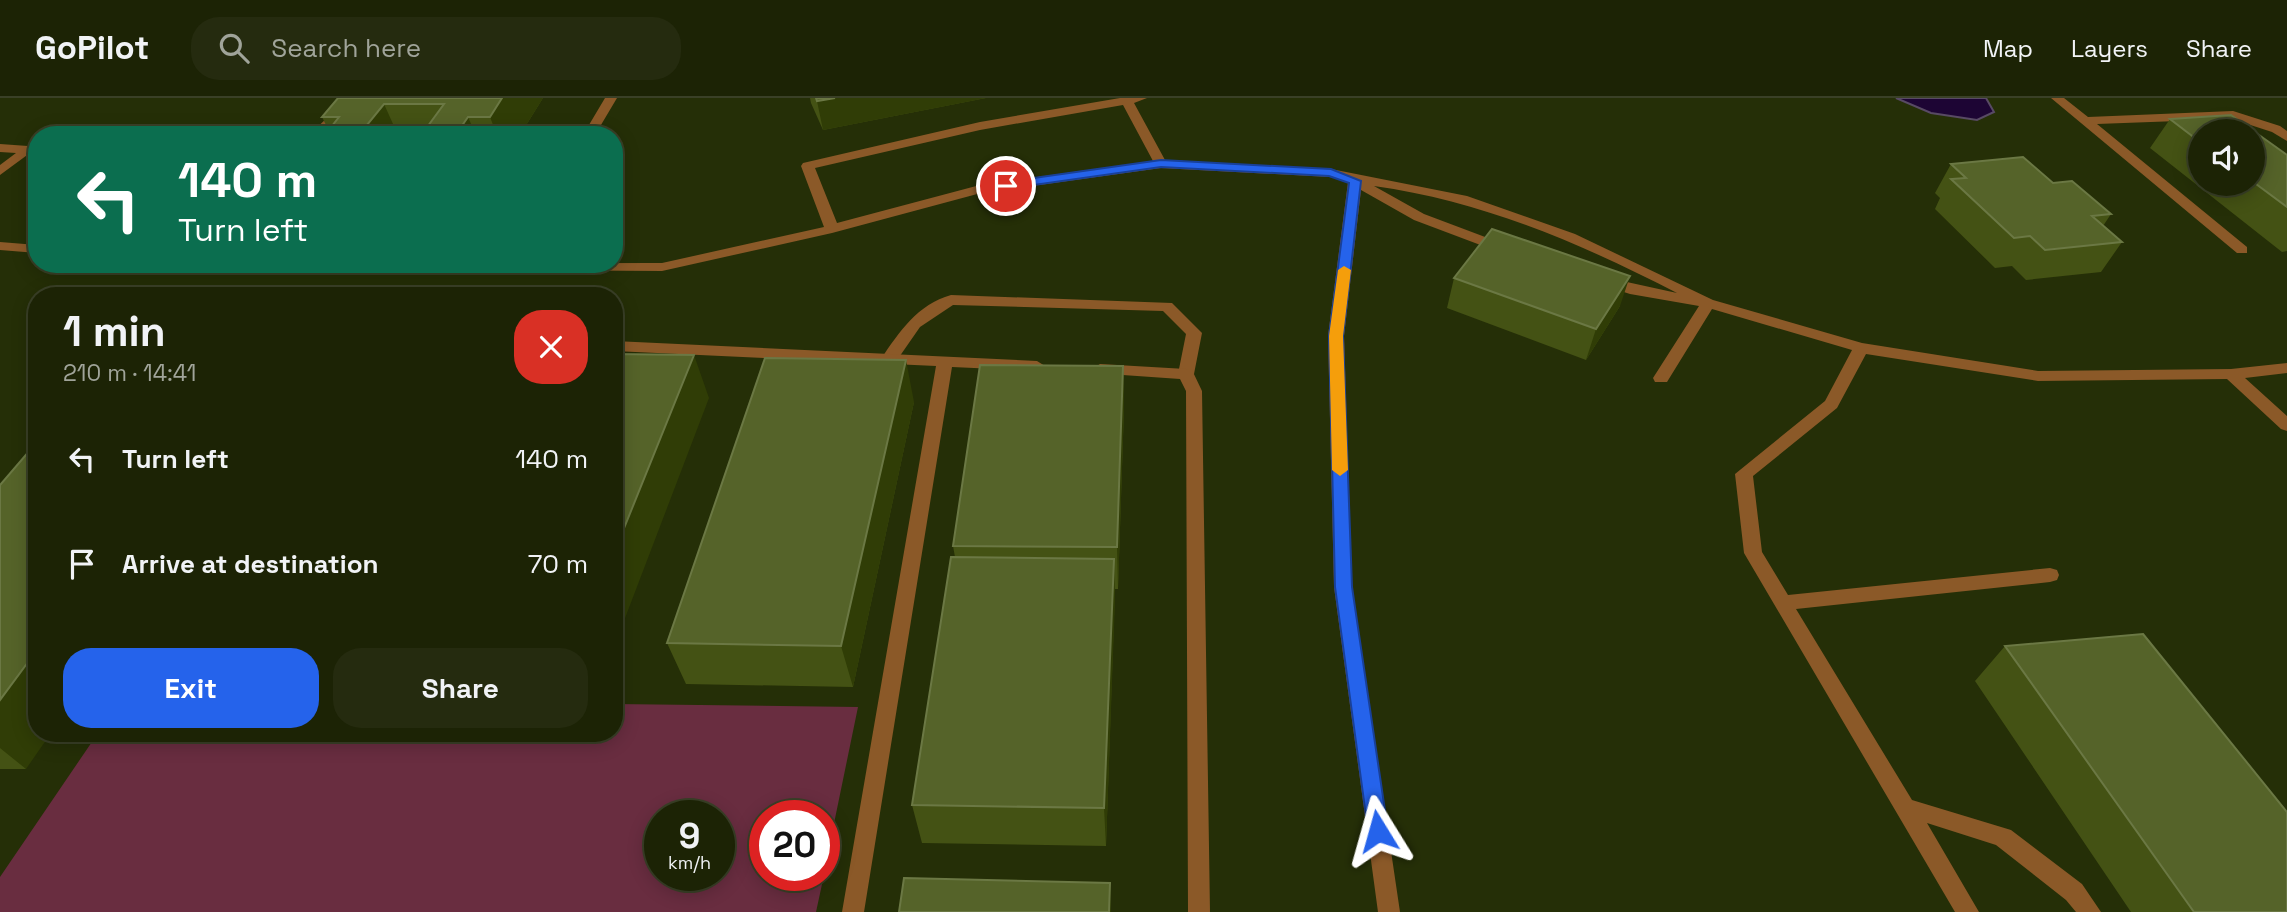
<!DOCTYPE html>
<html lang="en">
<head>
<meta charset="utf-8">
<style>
  body { margin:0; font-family:"Space Grotesk",sans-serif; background:#252b0f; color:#f1f3f6; height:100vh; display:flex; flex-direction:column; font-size:26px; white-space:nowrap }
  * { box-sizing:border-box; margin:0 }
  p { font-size:23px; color:#a0a49a }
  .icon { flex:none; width:38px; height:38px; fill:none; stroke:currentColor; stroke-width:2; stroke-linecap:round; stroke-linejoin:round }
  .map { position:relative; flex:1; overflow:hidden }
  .sheet { position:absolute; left:28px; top:189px; width:595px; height:455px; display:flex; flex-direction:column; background:#1c2305; border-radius:28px; box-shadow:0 4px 18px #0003,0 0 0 2px #3a4027 }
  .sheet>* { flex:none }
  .hud { position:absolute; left:28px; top:28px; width:595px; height:147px; border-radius:28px; box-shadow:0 4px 18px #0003,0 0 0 2px #3a4027; background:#0b6e4f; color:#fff; overflow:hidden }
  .controls { position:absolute; left:2188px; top:21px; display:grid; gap:14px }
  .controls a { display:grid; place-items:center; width:77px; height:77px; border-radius:50%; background:#1c2305; box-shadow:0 4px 18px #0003,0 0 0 2px #3a4027; font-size:35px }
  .speed { position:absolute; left:644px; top:702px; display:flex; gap:14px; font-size:35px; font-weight:700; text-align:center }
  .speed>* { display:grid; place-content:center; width:91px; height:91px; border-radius:50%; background:#1c2305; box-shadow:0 4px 18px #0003,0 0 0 2px #3a4027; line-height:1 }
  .speed small { font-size:18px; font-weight:400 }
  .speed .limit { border:10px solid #d22; background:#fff; color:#111 }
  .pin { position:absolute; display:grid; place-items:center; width:60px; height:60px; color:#fff; margin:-30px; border:4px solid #fff; border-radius:50%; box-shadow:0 2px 7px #0007 }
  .me { position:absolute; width:77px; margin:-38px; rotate:352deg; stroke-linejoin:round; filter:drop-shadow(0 0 5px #0008) }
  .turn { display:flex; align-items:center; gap:24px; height:147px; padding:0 35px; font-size:32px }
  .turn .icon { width:91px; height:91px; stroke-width:2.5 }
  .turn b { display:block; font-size:49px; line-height:60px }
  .round { display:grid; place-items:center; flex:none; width:74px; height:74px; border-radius:28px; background:#252b0f }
  .head { display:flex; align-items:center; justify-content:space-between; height:119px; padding:0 35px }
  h1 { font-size:42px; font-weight:700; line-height:52px }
  .button { display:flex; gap:14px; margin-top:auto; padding:14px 35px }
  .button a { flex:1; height:80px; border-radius:28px; background:#2563eb; color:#fff; font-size:28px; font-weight:700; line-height:80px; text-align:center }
  .button a+a { background:#252b0f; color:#f1f3f6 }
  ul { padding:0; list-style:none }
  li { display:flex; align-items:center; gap:21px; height:105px; padding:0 35px }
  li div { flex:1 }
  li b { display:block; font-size:26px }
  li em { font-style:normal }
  header { display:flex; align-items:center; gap:42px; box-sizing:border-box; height:98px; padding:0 35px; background:#1c2305; border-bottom:2px solid #3a4027 }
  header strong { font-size:33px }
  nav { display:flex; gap:38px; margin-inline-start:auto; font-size:24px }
  .search { width:490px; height:63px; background:#252b0f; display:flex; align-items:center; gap:18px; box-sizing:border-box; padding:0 24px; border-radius:28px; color:#a0a49a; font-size:26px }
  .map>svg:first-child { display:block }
</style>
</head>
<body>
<header>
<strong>GoPilot</strong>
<div class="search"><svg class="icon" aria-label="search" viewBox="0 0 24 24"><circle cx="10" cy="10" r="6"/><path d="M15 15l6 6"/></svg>Search here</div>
<nav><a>Map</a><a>Layers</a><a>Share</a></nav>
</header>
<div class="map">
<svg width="2287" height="814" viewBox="0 0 2287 814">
  <rect width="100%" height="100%" fill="#252f07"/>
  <!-- green -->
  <path fill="#692d40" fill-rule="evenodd" d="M614,606l244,3 -34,165v-56h-59v59h59l-8,37h-816v-35l98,-144h516zM660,718h59v59h-59z"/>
  <!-- water -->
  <path fill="#1d0534" stroke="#584a64" stroke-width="2" d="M1896,0h90l8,14 -17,8 -46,-7z"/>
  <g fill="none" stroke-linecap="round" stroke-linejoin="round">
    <!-- lane -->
    <path fill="#8b5928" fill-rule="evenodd" d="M348,0h13l-38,37h-14z
      M605,0h12l-22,37h-12z
      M1120,0h27l-13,5 31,57 166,9 136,27 108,38 138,66 149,43 176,28 193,-2 56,-6v10l-42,5 42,38v15l-6,-2 -54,-50 -189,2 -172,-27 -29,54 -84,68 9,76 26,43 262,-27 7,2 2,5 -2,5 -7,2 -254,27 116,191 99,30 71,54 19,28h-25l-10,-12 -70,-55 -69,-22 52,89h-24l-211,-359 -9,-79 90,-73 27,-51 -140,-41 -45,73h-12l-2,-4 46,-72 -69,-12 -31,-10 -2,-3 7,-4 73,16c-97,-50 -195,-92 -303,-107l50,28 85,32v6h-10l-85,-32 -53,-30 -17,146 8,251 48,325h-22l-44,-325 -6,-251 20,-154 -18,-5 -169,-9 -180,25 -149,40 -170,38 -427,-3 -7,-4 434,-1 162,-36 -23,-61 2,-3 177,-41zM1123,7l30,56 -173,24 -143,38 -22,-55 165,-38z
      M2051,0h13l24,19 145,-6 47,15 7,5v10l-15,-9 -40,-13 -135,5 150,123v6h-10z
      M0,46l28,2 6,4 -34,25v-10l16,-12 -16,-1z
      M0,144l37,3v8l-37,-3z
      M951,197l221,8 30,30 -8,41 -8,5 -8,-5 8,-40 -23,-23 -210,-6 -33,22 -25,36h-12l-2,-4c18,-27 37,-55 70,-64z"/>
    <!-- street -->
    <path fill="#8b5928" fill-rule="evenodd" d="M614,243l423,20 8,5 -8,5 -85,-4 -88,545h-22l94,-546 -322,-15z
      M1100,266l86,5 6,1 10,21 8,521h-22l-2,-521 -6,-12 -86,-6 -2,-4z"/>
  </g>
  <!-- wall -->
  <path fill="#445214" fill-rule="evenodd" d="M338,0h205l-23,37h-189l-9,-18z
    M810,0h176l-163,32 -12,-27z
    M2231,17l56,40v96l-5,1 -132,-104 20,-29zM2200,33h52v53h-52z
    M1951,66l102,19 58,31 -8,12 19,16 -21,30 -75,8 -14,-14 -17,2 -60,-59 5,-11 -5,-5z
    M1454,180l166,28 -34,54 -139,-52z
    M1123,268l1,42 -6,181h-3l-9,257 -184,-3 -10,-38 43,-248 -2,-11z
    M914,304l-61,285 -167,-3 -19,-41z
    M0,387l26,284h-26z
    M2005,548l282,266h-156l-156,-231z"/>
  <!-- shaded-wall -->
  <path fill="#303d06" d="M502,0h41l-23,37h-23l-7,-18z
    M835,0h151l-163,32 -6,-29z
    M384,6l14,31h-26l-5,-10z
    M468,19l8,18h-15l-2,-5z
    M1630,178l-10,30 -34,54 10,-31z
    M694,257l15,43 -95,249v-94z
    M906,262l8,42 -61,285 -12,-41z
    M1123,268l1,42 -6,181 -1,-42z
    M1114,461l1,42 -9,245 -2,-38z
    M37,552v83h14l-25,36 -26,-21v-48z
    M1110,785l1,29h-2z"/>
  <!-- building -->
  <path fill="#556329" stroke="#6b7844" stroke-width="2" d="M338,0h164l-12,19h-22l-9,13h-34l19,-26h-60l-17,21 -35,1 7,-9h-17z
    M816,0h19l-18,3z
    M2231,17l56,40v52l-35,-26v-50h-52v11l-30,-23z
    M2023,59l30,26 19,-2 39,33 -19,2 30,26 -77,8 -15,-14 -16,2 -63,-59 15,-1 -15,-14z
    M1492,131l138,47 -34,53 -142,-51z
    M614,256l80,1 -80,198z
    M765,260l141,2 -65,286 -174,-3z
    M980,267l143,1 -6,181 -164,-1z
    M37,344v208l-37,50v-215z
    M951,459l163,2 -10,249 -192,-3z
    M2143,536l144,178v100h-93l-189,-266z
    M904,780l206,5 -1,29h-210z"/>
  <!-- route -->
  <path fill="#2563eb" stroke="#184099" stroke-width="2" d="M1161,62l170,9 30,12 -18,155 9,251 36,244 -3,6 -7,3 -7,-3 -3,-6 -33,-244 -6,-251 20,-153 -20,-7 -168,-9 -155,22 -7,-3 7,-4z"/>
  <!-- slow -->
  <path fill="#f59e0b" d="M1344,168l7,4 -8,66 5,134 -8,6 -8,-6 -3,-134 9,-66z"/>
</svg>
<div class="controls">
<a><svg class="icon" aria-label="sound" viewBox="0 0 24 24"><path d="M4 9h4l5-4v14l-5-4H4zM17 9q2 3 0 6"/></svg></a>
</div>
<div class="speed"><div>9<small>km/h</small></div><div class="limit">20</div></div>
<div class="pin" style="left:1006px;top:88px;background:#d93025"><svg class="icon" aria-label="arrive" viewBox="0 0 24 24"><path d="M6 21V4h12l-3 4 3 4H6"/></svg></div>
<svg class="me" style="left:1378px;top:733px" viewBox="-20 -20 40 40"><path d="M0-17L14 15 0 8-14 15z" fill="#2563eb" stroke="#fff" stroke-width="4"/></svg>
<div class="hud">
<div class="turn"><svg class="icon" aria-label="left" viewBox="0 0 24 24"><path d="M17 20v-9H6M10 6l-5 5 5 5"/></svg><div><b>140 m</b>Turn left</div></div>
</div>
<section class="sheet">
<div class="head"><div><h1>1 min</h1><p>210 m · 14:41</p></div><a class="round" style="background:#d93025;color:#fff"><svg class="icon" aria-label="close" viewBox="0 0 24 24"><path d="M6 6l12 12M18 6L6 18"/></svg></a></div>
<ul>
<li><svg class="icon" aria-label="left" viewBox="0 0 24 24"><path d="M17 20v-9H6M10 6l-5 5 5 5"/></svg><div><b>Turn left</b></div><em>140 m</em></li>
<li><svg class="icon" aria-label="arrive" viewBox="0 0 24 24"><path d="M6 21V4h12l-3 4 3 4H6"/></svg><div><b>Arrive at destination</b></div><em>70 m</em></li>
</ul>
<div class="button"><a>Exit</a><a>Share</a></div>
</section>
</div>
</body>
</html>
